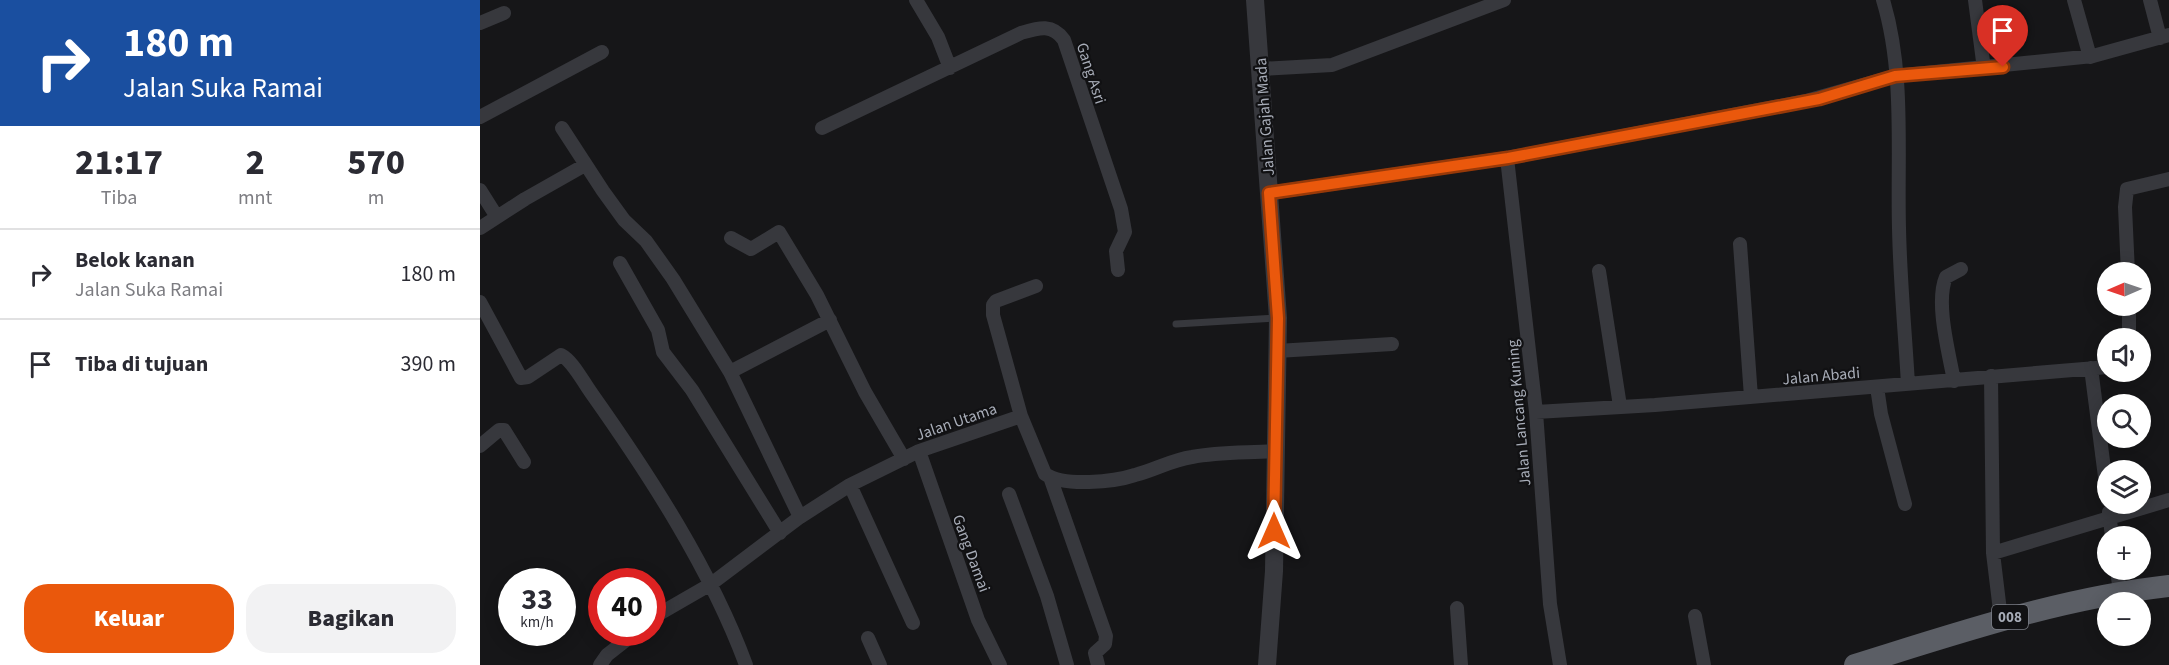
<!DOCTYPE html>
<html lang="id">
<head>
<meta charset="utf-8">
<style>
  body { margin:0; font-family:"Source Sans 3",sans-serif; background:#f2f2f3; color:#2b2b33; height:100vh; display:flex; flex-direction:column; font-size:22px; white-space:nowrap }
  * { box-sizing:border-box; margin:0 }
  p { font-size:20px; color:#7c7c81 }
  .icon { flex:none; width:33px; height:33px; fill:none; stroke:currentColor; stroke-width:2; stroke-linecap:round; stroke-linejoin:round }
  .map { position:relative; flex:1; overflow:hidden }
  .side { display:flex; flex-direction:column; background:#fff; width:480px }
  .side>* { flex:none }
  .hud { background:#1a4fa0; color:#fff; overflow:hidden }
  .needle { width:39px; rotate:268deg }
  .tools { position:absolute; left:1617px; top:262px; display:grid; gap:12px }
  .tools a { display:grid; place-items:center; width:54px; height:54px; border-radius:50%; background:#fff; box-shadow:0 3px 15px #0003; font-size:30px }
  .speed { position:absolute; left:18px; top:568px; display:flex; gap:12px; font-size:30px; font-weight:700; text-align:center }
  .speed>* { display:grid; place-content:center; width:78px; height:78px; border-radius:50%; background:#fff; box-shadow:0 3px 15px #0003; line-height:1 }
  .speed small { font-size:15px; font-weight:400 }
  .speed .limit { border:9px solid #d22; background:#fff; color:#111 }
  .pin { position:absolute; display:grid; place-items:center; width:51px; height:51px; color:#fff; margin:-62px -26px; border-radius:50% 50% 50% 0; rotate:-45deg; box-shadow:0 0 6px #0007 }
  .pin .icon { rotate:45deg }
  .me { position:absolute; width:66px; margin:-33px; rotate:0deg; stroke-linejoin:round; filter:drop-shadow(0 0 4px #0008) }
  .turn { display:flex; align-items:center; gap:21px; height:126px; padding:0 24px; font-size:27px }
  .turn .icon { width:78px; height:78px; stroke-width:2.5 }
  .turn b { display:block; font-size:42px; line-height:51px }
  .eta { display:flex; justify-content:space-evenly; align-items:center; height:102px; text-align:center }
  .eta b { font-size:36px; font-weight:800; line-height:42px }
  .cta { display:flex; gap:12px; margin-top:auto; padding:12px 24px }
  .cta a { flex:1; height:69px; border-radius:24px; background:#ea580c; color:#fff; font-size:24px; font-weight:800; line-height:69px; text-align:center }
  .cta a+a { background:#f2f2f3; color:#2b2b33 }
  ul { padding:0; list-style:none }
  li { display:flex; align-items:center; gap:18px; height:90px; padding:0 24px; border-top:2px solid #e1e1e2 }
  li div { flex:1 }
  li b { display:block; font-size:22px }
  li em { font-style:normal }
  main { display:flex; flex:1; min-height:0 }
  .map>svg:first-child { display:block }
</style>
</head>
<body>
<main>
<section class="side">
<div class="hud">
<div class="turn"><svg class="icon" aria-label="right" viewBox="0 0 24 24"><path d="M7 20v-9h11M14 6l5 5-5 5"/></svg><div><b>180 m</b>Jalan Suka Ramai</div></div>
</div>
<div class="eta">
<div><b>21:17</b><p>Tiba</p></div>
<div><b>2</b><p>mnt</p></div>
<div><b>570</b><p>m</p></div>
</div>
<ul>
<li><svg class="icon" aria-label="right" viewBox="0 0 24 24"><path d="M7 20v-9h11M14 6l5 5-5 5"/></svg><div><b>Belok kanan</b><p>Jalan Suka Ramai</p></div><em>180 m</em></li>
<li><svg class="icon" aria-label="arrive" viewBox="0 0 24 24"><path d="M6 21V4h12l-3 4 3 4H6"/></svg><div><b>Tiba di tujuan</b></div><em>390 m</em></li>
</ul>
<div class="cta"><a>Keluar</a><a>Bagikan</a></div>
</section>
<div class="map">
<svg width="1689" height="665" viewBox="0 0 1689 665">
  <rect width="100%" height="100%" fill="#161618"/>
  <g fill="none" stroke-linecap="round" stroke-linejoin="round">
    <!-- service -->
    <path stroke="#37383d" stroke-width="7" d="M696,324l100,-6"/>
    <!-- minor -->
    <path stroke="#37383d" stroke-width="14" d="M436,0l22,37 12,31
      M1403,0c22,72 14,154 16,228 1,52 6,104 9,156
      M1495,0l9,69
      M1594,0l16,57
      M1670,0l10,38
      M0,23l24,-10
      M781,69l71,-4 172,-65
      M0,117l122,-65
      M82,128l41,63 21,29 22,21 27,38 57,93 70,145
      M342,128l199,-95c17,-5 31,-10 43,7l57,169 4,23 -9,19 2,19
      M1027,158l29,254 14,192 10,61
      M0,190l17,27
      M789,193l238,-35 299,-57 89,-25 198,-20 76,-21
      M0,228l45,-29 60,-34
      M251,238l20,11 28,-17 38,63 48,97 39,67
      M1260,244l11,153
      M140,263l38,67 5,22 29,38 88,143
      M1119,271l21,135
      M1648,273l-3,-66 2,-18 42,-10
      M0,302l41,76 7,-1 33,-22c12,6 22,27 31,39 58,82 119,176 154,271
      M1649,306v33
      M797,351l115,-7
      M1611,368l17,132
      M250,372l100,-52
      M1511,376l2,177 8,66
      M1474,381c-5,-28 -19,-79 -8,-104l15,-8
      M1397,387l4,27 24,90
      M1056,412l119,-7 453,-38
      M541,416l-28,-101v-10l3,-4 40,-15
      M0,446l19,-16h5l20,32
      M439,451l59,169 22,45
      M570,477l56,159 -1,8 -10,9 3,12
      M370,485l63,138
      M529,494l38,102 20,69
      M1629,512l3,25
      M1513,553l176,-53
      M1637,570l3,22
      M977,608l4,57
      M1215,616l9,49
      M172,618l59,-34 89,-67 50,-32 69,-34 102,-35 24,58c19,13 69,8 90,1 20,-5 36,-15 57,-18 27,-5 55,-4 83,-6
      M388,638l12,27
      M120,665l7,-10 28,-22"/>
    <!-- tertiary -->
    <path stroke="#37383d" stroke-width="18" d="M775,0l23,318 -4,253 -7,94"/>
    <!-- trunk -->
    <path stroke="#5b5e65" stroke-width="22" d="M1375,665c103,-32 206,-67 314,-79"/>
  </g>
  <g fill="none" stroke-linecap="round" stroke-linejoin="round">
    <!-- route casing -->
    <g stroke="#983908" stroke-width="15">
      <path id="route" d="M794,531l4,-213 -9,-125 239,-35 311,-59 76,-23 108,-9"/>
    </g>
    <!-- route -->
    <use href="#route" stroke="#ea580c" stroke-width="10"/>
  </g>
  <g text-anchor="middle" stroke-width="4.5" stroke-linejoin="round" paint-order="stroke">
    <!-- shield labels -->
    <rect fill="#111113" stroke="#7b7e86" stroke-width="1.5" x="1512" y="605" width="36" height="24" rx="4.5"/>
    <g font-size="15" font-weight="bold" fill="#a8adb8">
      <text x="1530" y="622">008</text>
    </g>
    <!-- street labels -->
    <g font-size="16" fill="#a8adb8" stroke="#111113">
      <text transform="translate(612 73) rotate(72)" y="6">Gang Asri</text>
      <text transform="translate(784 117) rotate(-94)" y="6">Jalan Gajah Mada</text>
      <text transform="translate(1341 375) rotate(-5)" y="6">Jalan Abadi</text>
      <text transform="translate(1038 413) rotate(-95)" y="6">Jalan Lancang Kuning</text>
      <text transform="translate(476 421) rotate(-19)" y="6">Jalan Utama</text>
      <text transform="translate(492 553) rotate(70)" y="6">Gang Damai</text>
    </g>
  </g>
</svg>
<div class="tools">
<a><svg class="needle" viewBox="-14 -14 28 28"><path d="M0-13l5 13h-10z" fill="#e53935"/><path d="M0 13l5-13h-10z" fill="#7c7c81"/></svg></a>
<a><svg class="icon" aria-label="sound" viewBox="0 0 24 24"><path d="M4 9h4l5-4v14l-5-4H4zM17 9q2 3 0 6"/></svg></a>
<a><svg class="icon" aria-label="search" viewBox="0 0 24 24"><circle cx="10" cy="10" r="6"/><path d="M15 15l6 6"/></svg></a>
<a><svg class="icon" aria-label="layers" viewBox="0 0 24 24"><path d="M12 4l9 5-9 5-9-5zM3 14l9 5 9-5"/></svg></a>
<a>+</a>
<a>−</a>
</div>
<div class="speed"><div>33<small>km/h</small></div><div class="limit">40</div></div>
<div class="pin" style="left:1523px;top:67px;background:#d93025"><svg class="icon" aria-label="arrive" viewBox="0 0 24 24"><path d="M6 21V4h12l-3 4 3 4H6"/></svg></div>
<svg class="me" style="left:794px;top:531px" viewBox="-20 -20 40 40"><path d="M0-17L14 15 0 8-14 15z" fill="#ea580c" stroke="#fff" stroke-width="4"/></svg>
</div>
</main>
</body>
</html>
